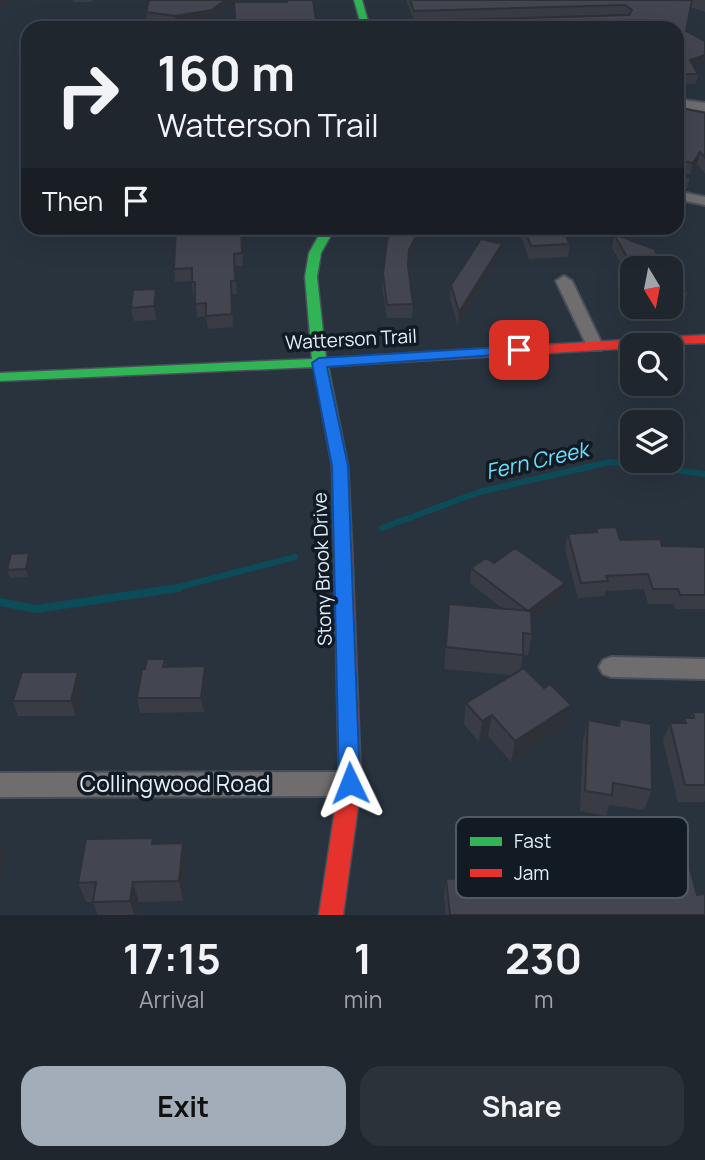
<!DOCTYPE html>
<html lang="en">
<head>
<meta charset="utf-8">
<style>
  body { margin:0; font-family:Manrope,sans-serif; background:#2c323a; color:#f1f3f6; height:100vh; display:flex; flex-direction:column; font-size:26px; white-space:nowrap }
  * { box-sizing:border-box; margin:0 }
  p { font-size:23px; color:#a1a5aa }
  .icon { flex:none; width:38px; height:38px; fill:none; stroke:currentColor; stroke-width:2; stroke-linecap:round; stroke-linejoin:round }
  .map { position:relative; height:915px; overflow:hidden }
  .drawer { display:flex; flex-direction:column; background:#1f262e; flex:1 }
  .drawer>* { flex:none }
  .top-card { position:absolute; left:21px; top:21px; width:663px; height:214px; border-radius:21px; box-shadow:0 7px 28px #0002,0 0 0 2px #3c434a; background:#1f262e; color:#f1f3f6; overflow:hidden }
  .needle { width:46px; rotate:170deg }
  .buttons { position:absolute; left:620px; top:256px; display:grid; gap:14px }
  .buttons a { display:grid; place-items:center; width:63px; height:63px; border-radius:14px; background:#1f262e; box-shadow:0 7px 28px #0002,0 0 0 2px #3c434a; font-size:35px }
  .pin { position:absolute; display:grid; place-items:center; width:60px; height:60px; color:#fff; margin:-30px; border-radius:14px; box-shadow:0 4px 10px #0006 }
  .me { position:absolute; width:77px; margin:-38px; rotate:358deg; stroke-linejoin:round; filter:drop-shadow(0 0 5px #0008) }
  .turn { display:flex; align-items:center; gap:24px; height:147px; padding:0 21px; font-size:32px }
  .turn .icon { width:91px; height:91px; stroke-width:2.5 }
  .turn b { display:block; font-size:49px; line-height:60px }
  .then { display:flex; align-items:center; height:66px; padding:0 21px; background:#0003; gap:14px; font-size:26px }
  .eta { display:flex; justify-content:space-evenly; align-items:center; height:119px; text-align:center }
  .eta b { font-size:42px; font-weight:700; line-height:49px }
  .button { display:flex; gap:14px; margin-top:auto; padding:14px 21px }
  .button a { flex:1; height:80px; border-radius:21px; background:#a2adb9; color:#111; font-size:28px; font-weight:700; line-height:80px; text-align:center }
  .button a+a { background:#2c323a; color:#f1f3f6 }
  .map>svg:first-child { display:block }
</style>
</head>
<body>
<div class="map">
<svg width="705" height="915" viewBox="0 0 705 915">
  <rect width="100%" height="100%" fill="#29333e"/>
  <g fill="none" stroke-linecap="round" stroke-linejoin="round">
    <!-- stream-far1 -->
    <path stroke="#0c4c58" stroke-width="6" d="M382,528l97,-36 131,-30 95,12
      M168,590l127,-33"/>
    <!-- stream -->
    <path stroke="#0c4c58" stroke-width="8" d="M0,602l36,7 142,-21"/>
    <!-- street casing -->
    <g stroke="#48515b" stroke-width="4">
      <path id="street" d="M443,23l4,1v4h-78l5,-3z
        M677,99l28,4v8l-28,-4z
        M677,191l28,6v8l-28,-6z
        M564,276l8,5 31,65 -2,4h-12l-2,-4 -31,-65z
        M611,657l94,2v20l-94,-2 -8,-3 -4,-7 4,-7z
        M350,772l9,4 4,8 -4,8 -9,4 -350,1v-24z"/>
    </g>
    <!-- fast casing -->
    <g stroke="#48515b" stroke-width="3">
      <path id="fast" d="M354,0h8l8,28h-8z
        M323,228h12l-14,25 -4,24 9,81 12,1 2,3 -2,3 -10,1 20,100 4,80 -3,4h-12l-3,-4 -2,-80 -18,-99 -314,14v-8l312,-14 -7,-82 4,-24z"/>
    </g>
    <!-- jam casing -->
    <g stroke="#48515b" stroke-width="3">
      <path id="jam" d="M705,335v8l-73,2v3l-299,18 -7,-4 7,-4z
        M343,540l6,2 3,4 9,238 -18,131h-24l20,-131 -5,-238 3,-4z"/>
    </g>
    <!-- street -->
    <use href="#street" fill="#706d6f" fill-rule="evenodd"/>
    <!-- fast -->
    <use href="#fast" fill="#30b455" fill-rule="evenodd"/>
    <!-- jam -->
    <use href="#jam" fill="#e5322d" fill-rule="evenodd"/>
  </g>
  <!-- wall -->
  <path fill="#3a3c45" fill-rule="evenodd" d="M73,0h19l-1,2h-18z
    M237,0l-2,2h51v-2h27l4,28 -83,-26 -21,17 -37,6 -29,-4 -1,-9z
    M406,0h299v12l-14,-5 -5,24 19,33 -10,4 3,6 -2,10h-19v-56h-260v-7h-3zM623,14l1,1 -166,5z
    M677,107l28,6v61l-8,-10 -7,11 -7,-1 7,3 -3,12h-5l1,14 -6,15z
    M174,228h86l-5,8 -13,-2 1,32h-8l2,28h-5l1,33 -25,2 -2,-13 -9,1 -2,-22h-2l-1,-14 -17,1 -1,-13 2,-40z
    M391,228l18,36 -1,5 5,35 -1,14h-25l-5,-30 1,-14z
    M520,228h42l8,16 -2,13 -39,2 -10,-27z
    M656,228h18l-2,7 -17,-3z
    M614,234l51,34h-33v16l-20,-36z
    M502,244l-2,13 -42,69 -8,-27 1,-14z
    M670,271l18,19 -4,14 -14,1z
    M158,303l-2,17 -22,1 -3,-13z
    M596,528l24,12 42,6 43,1v62h-30l-1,-5h-26l-4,-15 -38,2 -2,5 -26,2 -13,-49 3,-15 27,-2z
    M31,560l-3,17 -18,1 -3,-8z
    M494,563l71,20 -3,15 -31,24 1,12 -4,21h-5l-3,16 24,17 27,17 -5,21 -55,36 -23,-26 -9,6 -15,-18 2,-21 46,-28 -68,-6 5,-65 54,5 -33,-26 1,-15z
    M165,659l1,8 41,14 -3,31 -64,1 -3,-15 8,-29z
    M83,687l-7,29h-58l-5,-15z
    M693,712h12v88l-1,2h-26l-15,-61 7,-18h13l1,-5h6z
    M620,719l32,71 -8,20 -35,-5 -3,11 -26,-5 3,-70 5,-21 30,5z
    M183,843l4,20 -4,38 -44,1 -2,13h-39l-5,-13h-7l-8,-19 76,-39z
    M618,859l46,4 33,32 8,20h-259l-2,-19 2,-17 30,12 71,-1 2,-9 39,17 28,-1 -4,-20z"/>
  <!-- shaded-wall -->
  <path fill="#2f3138" d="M0,0h9l-3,5 -6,2z
    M225,0h12l-24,19 -37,6 -1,-9z
    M705,55v9l-17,6 2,-10z
    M700,152l-3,12 -7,11 3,-12z
    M686,190l-3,13 -6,15v-4z
    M255,228h5l-5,8z
    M420,228h5l-16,36 -2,15 2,-29z
    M502,244l-2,13 -42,69 1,-14z
    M156,289l2,14 -2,17 -2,-14z
    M29,553l2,7 -3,17 -2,-8z
    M565,583l-3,15 -36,28 2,-15z
    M205,666l2,15 -3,31 -3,-14z
    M78,672l5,15 -7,29 -5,-15z
    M571,705l-5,21 -55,36 4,-21z
    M492,715l-4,21 -9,6 3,-21z
    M183,843l4,20 -4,38 -4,-20z
    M0,844l6,14 -6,26z
    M133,882l6,20 -2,13h-3l-4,-14z"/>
  <!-- building -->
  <path fill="#434650" stroke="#2f3138" stroke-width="2" d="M149,0h76l-13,10 -37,6 -29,-4z
    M287,0h26l4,28h-81l-2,-26h53z
    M410,0h282l-6,31 19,10v14l-15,5 8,14h-21v-46h-257l-3,-7 212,-6 3,-5 -7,-5 -211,6z
    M677,107l28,6v45l-5,-6 -7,11 -16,-3z
    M677,172l13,5 -10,-1 -3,2z
    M677,178l1,10 8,2 -9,24z
    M176,228h65l1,25 -8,1 1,27h-4l1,33 -26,2v-13l-11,1v-22h-3v-14l-18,1z
    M391,228h29l-11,22 -1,15 5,39 -26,1 -4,-31 4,-34 5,-10 -2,-1z
    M524,228h38l8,16 -39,2z
    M614,234l40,15 11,19h-32z
    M481,239l21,5 -43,68 -8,-27z
    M675,270l13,20 -18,1v-20z
    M156,289l-2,17 -23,2 2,-18z
    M616,527l4,13 40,-1 2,7 43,1v48h-25l-2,-6h-25l-5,-15 -42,2 2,5 -27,2 -13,-49 29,-2 -1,-4z
    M515,548l50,35 -37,28 -57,-43 15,-10 8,5z
    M29,553l-3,16 -19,1 4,-16z
    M449,604l82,7 1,23 -9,-1v22l-77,-8z
    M147,659h18l-2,8 42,-1 -4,32h-64l5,-29h3z
    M524,668l20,20 6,-4 21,21 -56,36 -23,-26 -10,6 -16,-18z
    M22,672h56l-7,29h-58z
    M693,712h12v73h-20l-15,-62h16l-2,-5h10z
    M620,719l31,5 1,66 -39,-7 -1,12 -27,-4 3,-71 31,6z
    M153,838l-1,6 31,-1 -4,38 -46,1 -3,19 -37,1 3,-20 -18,1 8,-44z
    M663,858l1,5 24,-1 9,33 8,-1v21h-255l-4,-36 28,-1 2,13 75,-1 -2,-9 35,-2 4,19 38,-2 -8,-37z"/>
  <!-- route -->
  <path fill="#1a73e8" stroke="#114b97" stroke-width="2" d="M519,346l7,4 -2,3 -197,14 21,99 12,317 -3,7 -7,3 -8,-3 -3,-7 -7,-317 -20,-103 7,-5z"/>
  <g text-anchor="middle" stroke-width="7" stroke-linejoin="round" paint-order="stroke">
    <!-- street labels -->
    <g font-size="19" fill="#e3effb" stroke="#121a23">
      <text transform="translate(351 339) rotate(-3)" y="7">Watterson Trail</text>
      <text transform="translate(322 569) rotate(-92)" y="7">Stony Brook Drive</text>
    </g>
    <!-- water labels -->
    <g font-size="21" font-style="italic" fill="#6be0fc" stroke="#121a23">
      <text transform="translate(537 461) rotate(-13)" y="7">Fern Creek</text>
    </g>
    <!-- near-street labels -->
    <g font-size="23" fill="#e3effb" stroke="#121a23">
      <text x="175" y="792">Collingwood Road</text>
    </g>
  </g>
  <!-- legend -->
  <rect x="456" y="817" width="232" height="81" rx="10" fill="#121a23" stroke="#515a64" stroke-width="2"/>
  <rect x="470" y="837" width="32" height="9" fill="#30b455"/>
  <rect x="470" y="869" width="32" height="8" fill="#e5322d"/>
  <g font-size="19" fill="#e3effb">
    <text x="514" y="848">Fast</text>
    <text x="514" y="880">Jam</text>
  </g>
</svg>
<div class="buttons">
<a><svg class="needle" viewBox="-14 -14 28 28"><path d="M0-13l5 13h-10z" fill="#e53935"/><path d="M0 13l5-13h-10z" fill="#a1a5aa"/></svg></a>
<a><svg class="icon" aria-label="search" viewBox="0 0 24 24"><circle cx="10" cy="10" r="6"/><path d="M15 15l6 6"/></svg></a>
<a><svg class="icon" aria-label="layers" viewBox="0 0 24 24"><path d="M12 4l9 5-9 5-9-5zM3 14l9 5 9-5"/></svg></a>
</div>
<div class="pin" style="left:519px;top:350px;background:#d93025"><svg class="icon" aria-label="arrive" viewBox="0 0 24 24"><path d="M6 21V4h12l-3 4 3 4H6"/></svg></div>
<svg class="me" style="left:350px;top:783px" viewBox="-20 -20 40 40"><path d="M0-17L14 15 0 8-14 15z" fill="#1a73e8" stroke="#fff" stroke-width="4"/></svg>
<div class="top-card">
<div class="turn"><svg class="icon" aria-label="right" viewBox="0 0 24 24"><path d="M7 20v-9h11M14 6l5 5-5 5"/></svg><div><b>160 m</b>Watterson Trail</div></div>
<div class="then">Then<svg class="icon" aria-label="arrive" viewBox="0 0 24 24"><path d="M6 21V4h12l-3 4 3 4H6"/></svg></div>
</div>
</div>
<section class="drawer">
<div class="eta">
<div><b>17:15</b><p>Arrival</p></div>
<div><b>1</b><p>min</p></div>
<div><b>230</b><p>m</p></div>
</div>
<div class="button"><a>Exit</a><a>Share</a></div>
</section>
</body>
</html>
